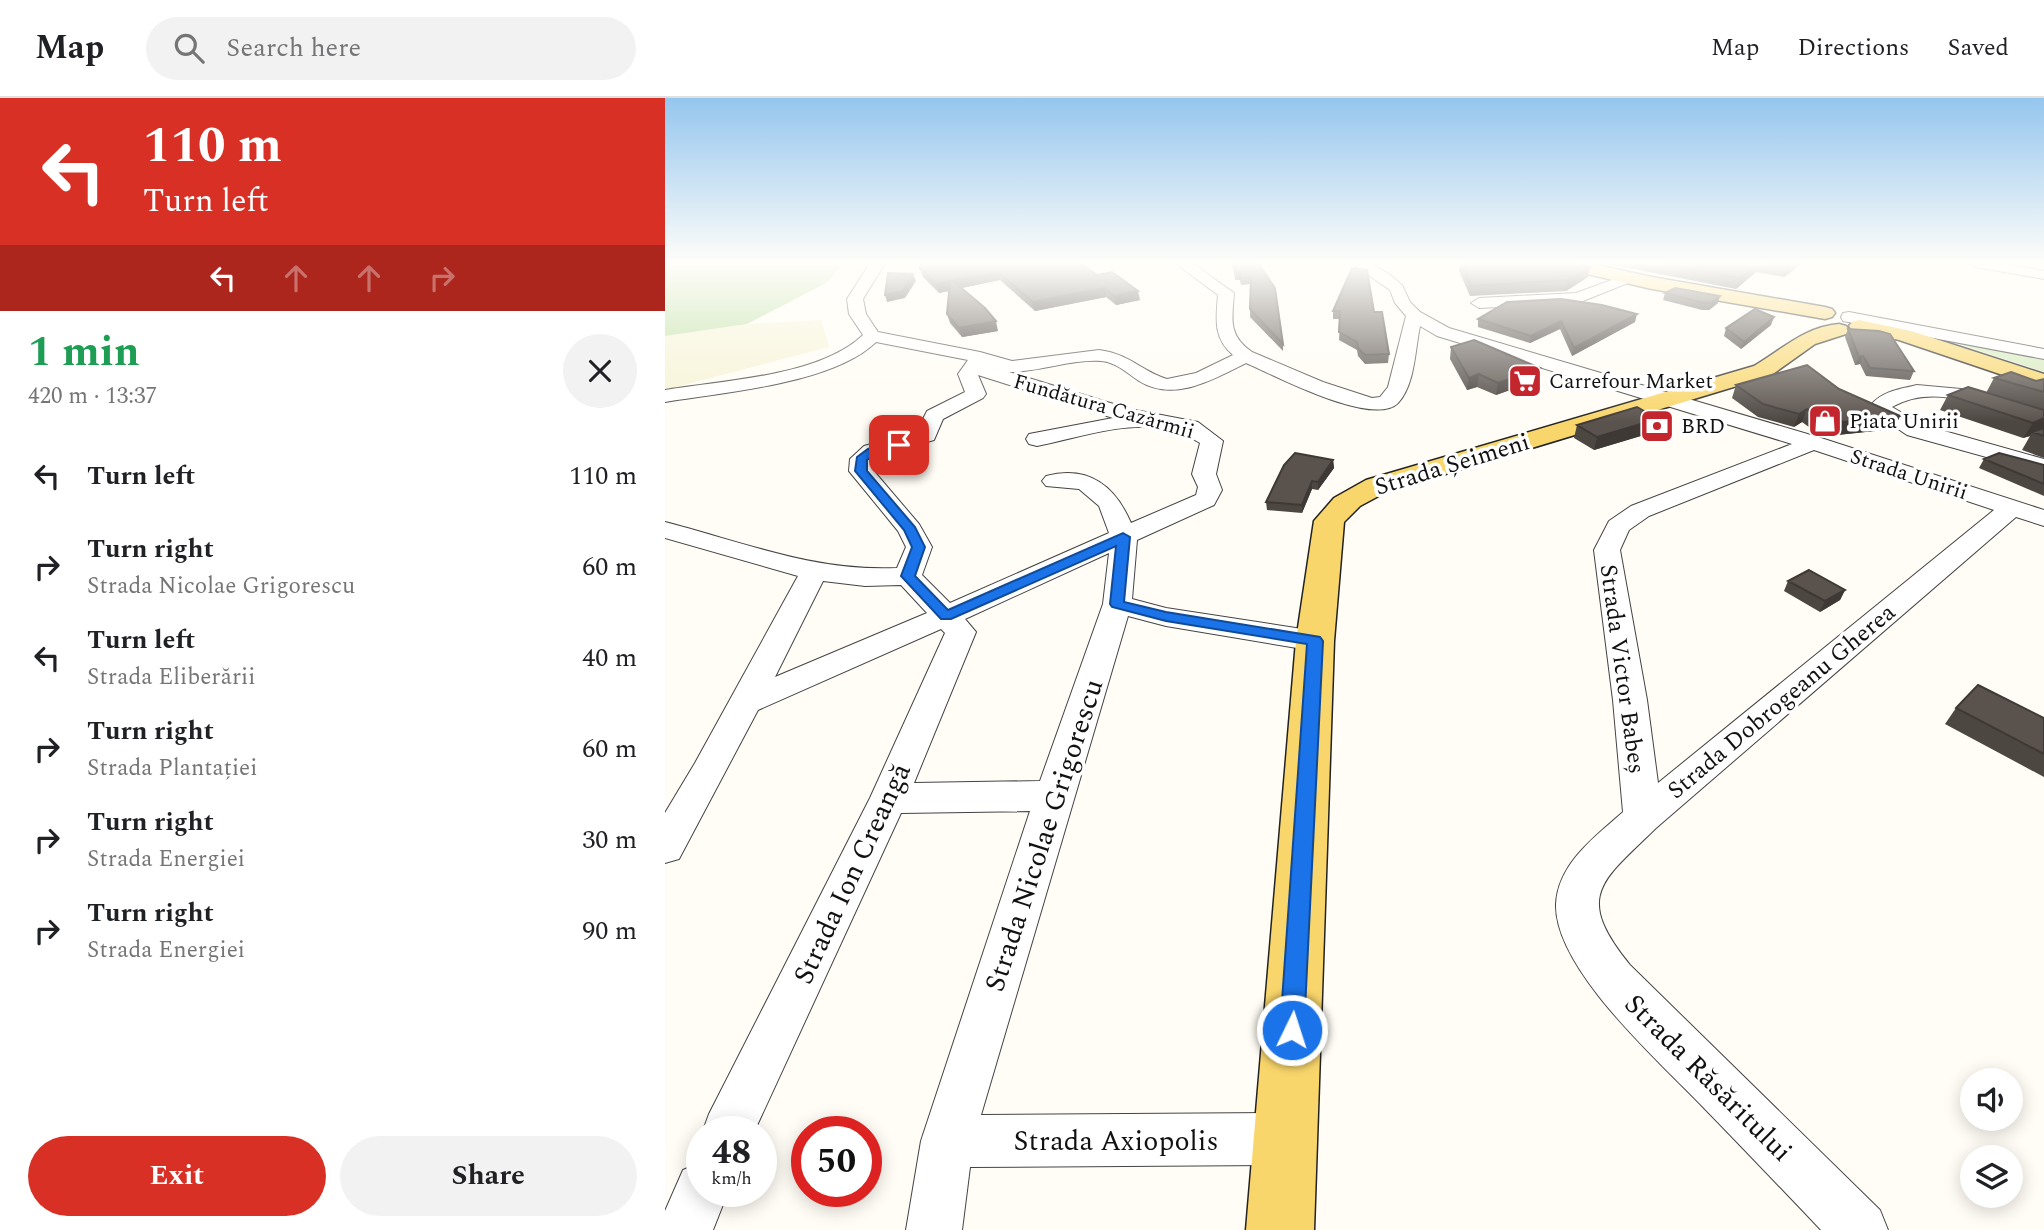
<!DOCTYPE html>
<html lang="en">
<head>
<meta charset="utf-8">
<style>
  body { margin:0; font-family:Spectral,serif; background:#f2f2f2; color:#202124; height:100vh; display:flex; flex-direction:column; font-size:26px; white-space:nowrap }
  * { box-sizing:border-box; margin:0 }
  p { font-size:23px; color:#757577 }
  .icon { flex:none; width:38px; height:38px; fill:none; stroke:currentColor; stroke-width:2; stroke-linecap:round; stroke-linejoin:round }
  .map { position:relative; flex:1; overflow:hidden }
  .side { display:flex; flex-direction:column; background:#fff; width:665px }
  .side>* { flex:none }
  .banner { background:#d93025; color:#fff; overflow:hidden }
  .controls { position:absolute; left:1295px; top:970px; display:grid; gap:14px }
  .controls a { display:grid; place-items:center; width:63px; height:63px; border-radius:50%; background:#fff; box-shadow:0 4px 18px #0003; font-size:35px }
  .speed { position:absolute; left:21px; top:1018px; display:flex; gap:14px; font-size:35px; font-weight:700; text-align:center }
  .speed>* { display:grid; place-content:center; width:91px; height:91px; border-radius:50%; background:#fff; box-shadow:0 4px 18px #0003; line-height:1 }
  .speed small { font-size:18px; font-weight:400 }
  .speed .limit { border:10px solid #d22; background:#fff; color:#111 }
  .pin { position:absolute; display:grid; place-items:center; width:60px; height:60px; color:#fff; margin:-30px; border-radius:14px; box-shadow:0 4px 10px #0006 }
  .me { position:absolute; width:77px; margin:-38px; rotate:4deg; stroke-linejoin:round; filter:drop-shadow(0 0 5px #0008) }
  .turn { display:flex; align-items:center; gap:24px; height:147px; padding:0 28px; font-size:32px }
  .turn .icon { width:91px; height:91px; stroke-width:2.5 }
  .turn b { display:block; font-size:49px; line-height:60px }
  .lanes { display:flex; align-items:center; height:66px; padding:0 28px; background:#0003; justify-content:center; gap:35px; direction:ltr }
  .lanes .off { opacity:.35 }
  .round { display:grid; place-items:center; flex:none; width:74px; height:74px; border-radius:37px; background:#f2f2f2 }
  .head { display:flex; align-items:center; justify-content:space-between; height:119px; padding:0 28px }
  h1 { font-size:42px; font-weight:700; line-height:52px; color:#1e9e55 }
  .cta { display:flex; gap:14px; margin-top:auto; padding:14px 28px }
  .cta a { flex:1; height:80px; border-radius:42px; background:#d93025; color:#fff; font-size:28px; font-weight:700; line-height:80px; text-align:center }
  .cta a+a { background:#f2f2f2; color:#202124 }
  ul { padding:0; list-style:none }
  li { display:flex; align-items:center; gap:21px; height:91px; padding:0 28px }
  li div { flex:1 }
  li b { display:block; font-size:26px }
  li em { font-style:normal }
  header { display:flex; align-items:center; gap:42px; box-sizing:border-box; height:98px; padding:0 35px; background:#fff; border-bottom:2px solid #e0e0e0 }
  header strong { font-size:33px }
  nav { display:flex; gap:38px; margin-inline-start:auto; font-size:24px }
  .search { width:490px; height:63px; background:#f2f2f2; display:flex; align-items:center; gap:18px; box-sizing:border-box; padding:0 24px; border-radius:38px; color:#757577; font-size:26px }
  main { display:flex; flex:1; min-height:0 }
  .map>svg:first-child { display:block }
</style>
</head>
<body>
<header>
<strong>Map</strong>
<div class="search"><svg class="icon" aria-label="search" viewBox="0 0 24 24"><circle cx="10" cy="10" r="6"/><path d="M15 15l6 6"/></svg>Search here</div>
<nav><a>Map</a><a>Directions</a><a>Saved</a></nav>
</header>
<main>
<section class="side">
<div class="banner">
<div class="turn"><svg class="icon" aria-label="left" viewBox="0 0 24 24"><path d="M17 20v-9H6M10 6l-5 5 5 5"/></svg><div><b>110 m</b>Turn left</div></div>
<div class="lanes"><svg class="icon" aria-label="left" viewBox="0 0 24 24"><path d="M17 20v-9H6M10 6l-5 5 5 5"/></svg><svg class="icon off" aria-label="ahead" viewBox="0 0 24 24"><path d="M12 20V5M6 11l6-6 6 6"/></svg><svg class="icon off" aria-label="ahead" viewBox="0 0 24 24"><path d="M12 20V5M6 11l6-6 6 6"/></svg><svg class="icon off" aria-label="right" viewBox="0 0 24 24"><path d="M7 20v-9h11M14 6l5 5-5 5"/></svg></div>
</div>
<div class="head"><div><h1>1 min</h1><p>420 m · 13:37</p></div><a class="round"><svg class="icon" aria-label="close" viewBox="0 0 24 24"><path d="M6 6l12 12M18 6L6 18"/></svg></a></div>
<ul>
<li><svg class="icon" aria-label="left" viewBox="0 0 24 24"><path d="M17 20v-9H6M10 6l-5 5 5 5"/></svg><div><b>Turn left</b></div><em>110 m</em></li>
<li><svg class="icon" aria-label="right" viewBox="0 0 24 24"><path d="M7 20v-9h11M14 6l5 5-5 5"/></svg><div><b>Turn right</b><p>Strada Nicolae Grigorescu</p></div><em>60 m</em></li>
<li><svg class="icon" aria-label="left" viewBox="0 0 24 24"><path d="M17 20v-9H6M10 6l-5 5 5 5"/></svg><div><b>Turn left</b><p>Strada Eliberării</p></div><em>40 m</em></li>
<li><svg class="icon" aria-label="right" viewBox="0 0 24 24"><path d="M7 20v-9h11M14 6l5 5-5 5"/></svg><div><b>Turn right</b><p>Strada Plantației</p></div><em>60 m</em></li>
<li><svg class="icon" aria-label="right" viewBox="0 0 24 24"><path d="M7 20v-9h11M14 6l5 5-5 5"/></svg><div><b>Turn right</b><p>Strada Energiei</p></div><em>30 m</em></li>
<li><svg class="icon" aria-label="right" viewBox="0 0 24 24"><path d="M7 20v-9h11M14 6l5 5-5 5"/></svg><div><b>Turn right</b><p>Strada Energiei</p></div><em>90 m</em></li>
</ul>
<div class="cta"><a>Exit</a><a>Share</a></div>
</section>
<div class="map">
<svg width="1379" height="1132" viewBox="0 0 1379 1132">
  <rect width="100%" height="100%" fill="#fffdf5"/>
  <!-- farmland -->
  <path fill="#f6f3d4" d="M156,222l8,27 -164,43v-54l82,-12z"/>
  <!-- green -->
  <path fill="#d5ebbd" d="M1242,229l137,33v12z"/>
  <!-- forest -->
  <path fill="#b9dc9c" d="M0,165h180l-19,20 -79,41 -82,12z"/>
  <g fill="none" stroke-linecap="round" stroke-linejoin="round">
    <!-- minor casing -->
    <g stroke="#444" stroke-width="2">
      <path id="minor" d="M205,165h15l-22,36 3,15 12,18 102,20 32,9 87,-11c31,4 42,21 68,29l29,-6 37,-18c-20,-17 -17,-36 -15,-60l-43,-32h17l42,30c-2,27 -6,42 18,59l71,30 49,16 8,-1 8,-10 18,-71 -11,-13 -5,-13 -39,-27h18l20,11 13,11 8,17 10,10 29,16 372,110 223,72v16l-28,-9 -360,311c-54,53 -83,67 -26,137l250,245 8,20h-67c-39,-41 -78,-82 -118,-123 -43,-45 -149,-138 -147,-203 2,-41 40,-68 67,-92l-10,-112 -19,-150 15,-29 22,-15 161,-62 -355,-108 -17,-10c-5,24 -5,59 -22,77 -25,25 -124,-28 -152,-40 -32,16 -72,40 -107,18 -12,-8 -23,-19 -38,-20 -30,-2 -61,11 -92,11l121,37 68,13 25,19 -7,33 6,16 -8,15 -77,35 -5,59 34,9 149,23 11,3 4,7 -4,7 -11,3 -149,-25 -38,-10 -147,499 304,-2 18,8 8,18 -8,18 -18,8 -315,2 -8,63h-56l15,-89 109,-330 -129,2 -147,319 -52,1 7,-19 161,-316 75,-165 -4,-4 -183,81 -79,149 -14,4v-50l30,-50 103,-187 -133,-38v-16c78,20 150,50 232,46l9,-21 -8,-16 -49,-60 1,-12 14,-13 53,-15 10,-20 38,-19 -7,-18 10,-14 -92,-18c-43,42 -152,50 -211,60v-12c58,-10 154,-13 198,-55l-14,-21 -2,-15zM313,277l135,43 -84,16 -3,5 3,5 8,2c55,-11 113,-35 163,-3l-8,31 6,13 -2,8 -65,28c-16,-37 -42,-58 -85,-47l-4,5 4,5 33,3 20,17 10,27 -159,70 -28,-28 10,-28 -13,-23 -46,-54 -1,-9 8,-5 54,-16 9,-21 40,-21 3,-4zM1149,352l180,60 -336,273 -11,-83 -27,-150 9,-20 20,-14zM444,455l-6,51 -63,177 -126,2 62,-151 -11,-13zM158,483l42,5 36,-1 26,28 -152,64z
        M1303,165h33l43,8v8l-69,-12z
        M963,176l7,4 -2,3 -55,22 -99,5 -8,-5 8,-5 97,-5z
        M1184,214l195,37v10l-201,-38 -2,-4 2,-4z
        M1252,287l44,4 83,24v13c-48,-12 -104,-47 -152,-19l31,18 121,34v14l-137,-38 -34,-23 -2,-7c11,-14 30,-16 46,-20z
        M37,1064v30h26l-15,38h-48v-19l18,-41z"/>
    </g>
    <!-- major casing -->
    <g stroke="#222" stroke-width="3">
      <path id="major" d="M889,165h34l64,14 173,30 7,2 3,4 -3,4 -7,2 -173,-30 -95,-22z
        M1194,222l52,11 133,43v15l-145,-49 -47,-10 -3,-4 3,-4z
        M1174,226l7,2 3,4 -3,4 -31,10 -45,32 -384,116 -26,14 -16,16 -10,119 -20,589h-68l50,-589 18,-120 20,-23 32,-18 388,-114c29,-17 50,-39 85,-42z"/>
    </g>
    <!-- minor -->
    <use href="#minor" fill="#fff" fill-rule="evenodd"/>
    <!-- major -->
    <use href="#major" fill="#f9d66b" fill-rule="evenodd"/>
  </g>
  <!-- wall -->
  <path fill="#4d4742" d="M568,165h25l25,81v7l-33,-34 1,-33 -10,1 -1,-5h-5z
    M795,165h114l14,14 -22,14 -96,5 -11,-25z
    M938,165h200l-19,14 -28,-5 -20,17z
    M255,171l177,6 43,25 -24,5 -10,-8 -71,14 -35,-31 -38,8 36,43 -36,6 -12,-14 -3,-9 2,-23 -10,2 -16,-16z
    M1000,195l53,10 -9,7h-7l-39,-10z
    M668,213l41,1 15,42 -1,9 -23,1 -7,-8 -1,-6 -18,-10 1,-21h-7z
    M813,221l157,3 -63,34 -12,-27 -30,14 -52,-16z
    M1106,227l-30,24 -17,-13 2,-8z
    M1183,231l66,42 -4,9 -44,-4 -6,-12 -5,1 -10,-28z
    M786,249l87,33 -42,15 -19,-8 -10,3 -17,-31z
    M1329,280l42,3 8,-2v79l-22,-8 8,-14 -7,2 -83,-28 8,-15 38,-2z
    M1071,287l103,4 61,27 -6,13 -57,6 -9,-6 -15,1 -11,-8 -8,5 -36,-10 -26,-19z
    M912,327l77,7 -60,18 -20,-12z
    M1319,361l60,6v31l-65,-28z
    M668,362l1,8 -16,22 -6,-1 -10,24 -35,-3 -1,-8z
    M1123,483l57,9 -5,10 -20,12 -36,-21z
    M1291,610l88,10v59l-99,-53z"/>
  <!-- shaded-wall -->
  <path fill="#3f3936" d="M1093,165h1l-3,9 -20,17 3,-11z
    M1127,165h11l-19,14 3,-10z
    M925,169l-2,10 -22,14 2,-11z
    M333,174l2,8 -45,9 -2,-8z
    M248,176l3,7 -11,17 -18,4 -2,-7z
    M285,183l3,9 -14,3 -3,-9z
    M439,190l2,9 -71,14 -2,-9z
    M473,193l2,9 -24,5 -2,-9z
    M1055,198l-2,7 -9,7 2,-7z
    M972,216l-2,8 -63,34 2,-8z
    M1109,219l-3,8 -30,24 3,-7z
    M331,223l2,10 -36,6 -3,-9z
    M896,223l-1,8 -30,14 1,-7z
    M1198,258l-3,8 -5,1 4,-8z
    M875,270l-2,12 -42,15 2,-12z
    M814,276l-2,13 -10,3 2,-12z
    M1142,311l-5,13 -8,5 5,-13z
    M1235,318l-6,13 -57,6 6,-13z
    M1379,320v12l-12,2 -2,4 -7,2 10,-15z
    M993,321l-4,13 -60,18 3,-13z
    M668,362l1,8 -16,22v-8z
    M647,383v8l-10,24v-8z
    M1180,492l-5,10 -20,12 5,-11z"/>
  <!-- building -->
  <path fill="#5a524d" stroke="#3f3936" stroke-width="2" d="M255,165h161l16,12 15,-3 26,19 -24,5 -10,-8 -71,14 -35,-30 -45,9 32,27 11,13 -37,7 -12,-14 3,-33 -14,3 -16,-15z
    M568,165h25l17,25 8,56 -33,-35 1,-32 -11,1v-5h-5z
    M796,165h113l16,4 -22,13 -97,6z
    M993,165h100l-19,15z
    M1100,165h27l-5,4z
    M687,170l15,2 7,42h8l7,42 -24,1 -7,-7 -1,-6 -18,-10 1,-21h-7z
    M223,175l25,1 -10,17 -18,4z
    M1010,190l45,8 -9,7h-7l-39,-10z
    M896,201l41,6 35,9 -63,34 -13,-27 -30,15 -53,-17 29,-17z
    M1090,211l19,8 -30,25 -18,-14z
    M1183,231l31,2 11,3 24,37 -44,-3 -7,-12 -4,1z
    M809,242l66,28 -42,15 -19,-9 -10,4 -18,-31z
    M1142,267l32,24 61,27 -57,6 -10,-6 -15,1 -11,-8 -8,5 -36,-10 -27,-19z
    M1346,274l25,9 8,-2v13l-50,-14z
    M1303,289l76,23v8l-11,5 -85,-28z
    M972,309l21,12 -61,18 -20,-12z
    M1379,330v8l-12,-4z
    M630,355l38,7 -15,22 -6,-1 -10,24 -36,-3 18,-37z
    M1334,355l45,12v19l-60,-25z
    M1144,472l36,20 -20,11 -37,-20z
    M1313,587l66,33v36l-88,-46z"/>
  <!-- sky -->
  <linearGradient id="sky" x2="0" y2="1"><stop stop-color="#95c6ee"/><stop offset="0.51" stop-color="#fffefa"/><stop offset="1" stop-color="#fffefa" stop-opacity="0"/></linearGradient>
  <rect width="1379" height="324" fill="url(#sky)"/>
  <!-- route -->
  <path fill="#1a73e8" stroke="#114b97" stroke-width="2" d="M234,343l5,4 -1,2 -27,7 -9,6v11l48,56 10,20 -10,29 33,34 175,-77 7,4 -6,65 42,10 154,25 3,4 -19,389 -4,9 -8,3 -8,-3 -4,-9 27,-386 -141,-23 -54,-14 -2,-3 6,-58 -165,73h-10l-40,-43 11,-29 -8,-17 -49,-59 2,-14 11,-8z"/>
  <!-- icons -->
  <defs>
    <g id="supermarket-square" transform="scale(1.75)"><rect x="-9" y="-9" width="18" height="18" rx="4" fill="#c4262e" stroke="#fff"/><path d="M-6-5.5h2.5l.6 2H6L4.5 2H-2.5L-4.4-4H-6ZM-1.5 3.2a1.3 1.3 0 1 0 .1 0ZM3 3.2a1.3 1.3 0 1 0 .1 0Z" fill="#fff"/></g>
    <g id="shop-square" transform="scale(1.75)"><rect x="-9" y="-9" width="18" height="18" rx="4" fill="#c4262e" stroke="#fff"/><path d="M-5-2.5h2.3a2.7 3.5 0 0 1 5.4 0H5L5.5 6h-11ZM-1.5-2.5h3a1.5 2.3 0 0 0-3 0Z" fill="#fff"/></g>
    <g id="bank-square" transform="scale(1.75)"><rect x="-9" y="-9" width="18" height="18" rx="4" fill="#c4262e" stroke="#fff"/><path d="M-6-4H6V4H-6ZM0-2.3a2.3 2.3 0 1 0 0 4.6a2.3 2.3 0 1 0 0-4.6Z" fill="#fff"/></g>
  </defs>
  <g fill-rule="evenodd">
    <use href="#supermarket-square" x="860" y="283"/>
    <use href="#shop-square" x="1160" y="323"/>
    <use href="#bank-square" x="992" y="328"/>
  </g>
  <g text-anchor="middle" stroke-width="7" stroke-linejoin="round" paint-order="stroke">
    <!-- far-poi labels -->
    <g font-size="21" fill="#111" stroke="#fff" text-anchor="start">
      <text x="884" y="290">Carrefour Market</text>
      <text x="1184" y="330">Piata Unirii</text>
      <text x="1016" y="335">BRD</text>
    </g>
    <!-- far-street labels -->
    <g font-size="21" fill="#111" stroke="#fff">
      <text transform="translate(439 308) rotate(16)" y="7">Fundătura Cazărmii</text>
      <text transform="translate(1244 376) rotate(18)" y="7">Strada Unirii</text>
    </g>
    <!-- street labels -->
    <g font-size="24" fill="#111" stroke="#fff">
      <text transform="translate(787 366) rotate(-17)" y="8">Strada Șeimeni</text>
      <text transform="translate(958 571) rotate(82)" y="8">Strada Victor Babeș</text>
      <text transform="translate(1116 603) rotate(-40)" y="8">Strada Dobrogeanu Gherea</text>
    </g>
    <!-- near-street labels -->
    <g font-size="28" fill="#111" stroke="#fff">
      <text transform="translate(378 737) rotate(-72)" y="10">Strada Nicolae Grigorescu</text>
      <text transform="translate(186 775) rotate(-65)" y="10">Strada Ion Creangă</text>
      <text transform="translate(1044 979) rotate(45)" y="10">Strada Răsăritului</text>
      <text x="451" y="1052">Strada Axiopolis</text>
    </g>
  </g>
</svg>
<div class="controls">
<a><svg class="icon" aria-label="sound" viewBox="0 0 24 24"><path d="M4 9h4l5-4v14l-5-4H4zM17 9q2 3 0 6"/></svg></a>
<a><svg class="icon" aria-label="layers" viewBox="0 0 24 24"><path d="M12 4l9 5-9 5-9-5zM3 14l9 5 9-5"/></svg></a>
</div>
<div class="speed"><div>48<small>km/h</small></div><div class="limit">50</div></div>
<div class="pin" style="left:234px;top:347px;background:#d93025"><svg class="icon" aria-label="arrive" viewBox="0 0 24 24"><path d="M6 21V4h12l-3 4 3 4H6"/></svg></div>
<svg class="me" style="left:627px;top:932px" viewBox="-20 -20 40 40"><circle r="17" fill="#1a73e8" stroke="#fff" stroke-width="3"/><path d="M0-11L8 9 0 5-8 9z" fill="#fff"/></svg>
</div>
</main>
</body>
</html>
